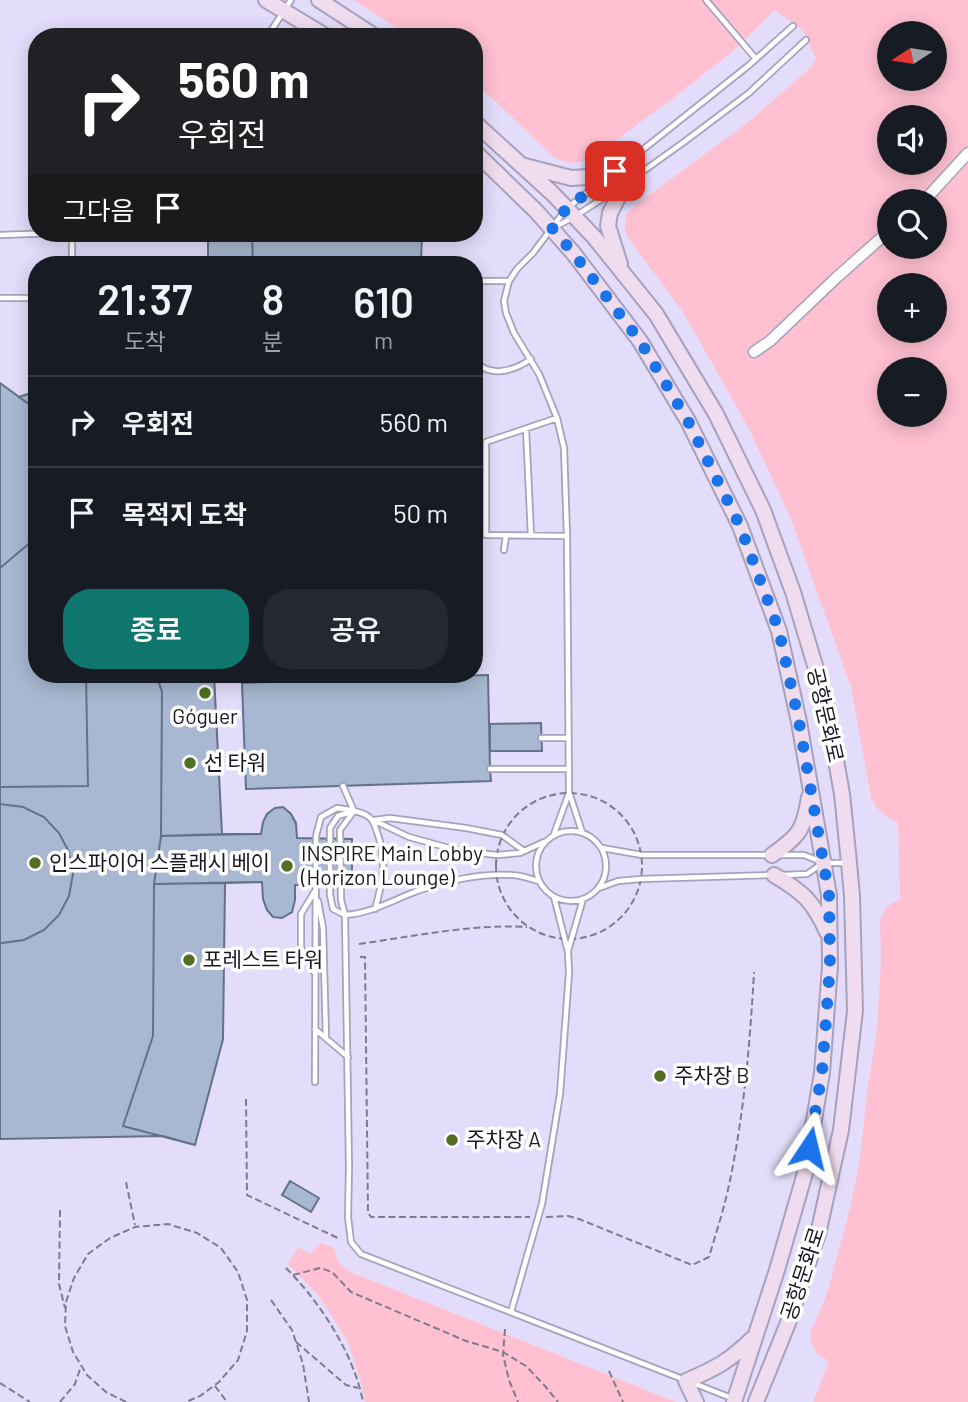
<!DOCTYPE html>
<html lang="ko">
<head>
<meta charset="utf-8">
<style>
  body { margin:0; font-family:Barlow,"Noto Sans KR",sans-serif; background:#242831; color:#f1f3f6; height:100vh; display:flex; flex-direction:column; font-size:26px; white-space:nowrap }
  * { box-sizing:border-box; margin:0 }
  p { font-size:23px; color:#9ea1a6 }
  .icon { flex:none; width:38px; height:38px; fill:none; stroke:currentColor; stroke-width:2; stroke-linecap:round; stroke-linejoin:round }
  .map { position:relative; flex:1; overflow:hidden }
  .sheet { position:absolute; left:28px; top:256px; width:455px; height:427px; display:flex; flex-direction:column; background:#171b24; border-radius:28px; box-shadow:0 4px 18px #0003 }
  .sheet>* { flex:none }
  .guide { position:absolute; left:28px; top:28px; width:455px; height:214px; border-radius:28px; box-shadow:0 4px 18px #0003; background:#202124; color:#fff; overflow:hidden }
  .needle { width:46px; rotate:258deg }
  .tools { position:absolute; left:877px; top:21px; display:grid; gap:14px }
  .tools a { display:grid; place-items:center; width:70px; height:70px; border-radius:50%; background:#171b24; box-shadow:0 4px 18px #0003; font-size:35px }
  .pin { position:absolute; display:grid; place-items:center; width:60px; height:60px; color:#fff; margin:-30px; border-radius:14px; box-shadow:0 4px 10px #0006 }
  .me { position:absolute; width:77px; margin:-38px; rotate:10deg; stroke-linejoin:round; filter:drop-shadow(0 0 5px #0008) }
  .turn { display:flex; align-items:center; gap:24px; height:147px; padding:0 35px; font-size:32px }
  .turn .icon { width:91px; height:91px; stroke-width:2.5 }
  .turn b { display:block; font-size:49px; line-height:60px }
  .then { display:flex; align-items:center; height:66px; padding:0 35px; background:#0003; gap:14px; font-size:26px }
  .eta { display:flex; justify-content:space-evenly; align-items:center; height:119px; text-align:center }
  .eta b { font-size:42px; font-weight:600; line-height:49px }
  .cta { display:flex; gap:14px; margin-top:auto; padding:14px 35px }
  .cta a { flex:1; height:80px; border-radius:28px; background:#0f766e; color:#fff; font-size:28px; font-weight:600; line-height:80px; text-align:center }
  .cta a+a { background:#242831; color:#f1f3f6 }
  ul { padding:0; list-style:none }
  li { display:flex; align-items:center; gap:21px; height:91px; padding:0 35px; border-top:2px solid #363941 }
  li div { flex:1 }
  li b { display:block; font-size:26px }
  li em { font-style:normal }
  .map>svg:first-child { display:block }
</style>
</head>
<body>
<div class="map">
<svg width="968" height="1402" viewBox="0 0 968 1402">
  <rect width="100%" height="100%" fill="#e3ddfb"/>
  <!-- green -->
  <path fill="#ffc0d2" fill-rule="evenodd" d="M354,0h614v1402h-155l16,-40 -12,-8 -6,-13v-9l16,-38 23,-86 10,-49 7,-67 10,-62 4,-70 -1,-39 5,-12 6,-5 9,-4 -2,-78c-13,-5 -21,-12 -27,-24l-20,-111 -60,-168 -43,-92 -65,-115 -55,-74 -3,-7 1,-16 11,-11 114,-84 60,-53 5,-9 -13,-27 -28,-21 -42,41 -61,48 -80,59 -17,5 -13,-2 -8,-4 -56,-53 -24,-21v-46h-64zM889,33h45v46h-45zM889,117h45v46h-45zM889,201h45v46h-45zM889,285h45v46h-45zM889,369h45v46h-45z
    M321,1243l13,5 4,14 12,10 326,130h-311l-4,-20 -13,-40 -30,-47 -30,-31 10,-17 12,7z"/>
  <!-- building -->
  <path fill="#a8b8d2" stroke="#637189" stroke-width="2" d="M208,233h214l-1,31h-213z
    M208,233h44l1,31h-45z
    M252,233h170l-1,31h-168z
    M0,383l19,14 18,-6v283h177l8,160h39l2,-12 4,-8 8,-6 8,-1 8,7 5,9 1,15 55,1v46h-57v15l-3,12 -10,6 -9,-1 -6,-7 -4,-11 -1,-17 -37,1 -2,156 -28,106 -32,-9 -163,3z
    M0,383l37,27v127l-37,31z
    M37,391v19l-18,-13z
    M37,537v137h49l2,112 -88,1v-219z
    M156,674h58l8,160 -61,2 1,-144z
    M488,675l2,94 1,12 -245,8 -4,-106z
    M541,723l1,28h-52v-27z
    M0,804l23,3 21,10 15,16 10,19 4,22 -4,22 -10,19 -15,15 -20,10 -22,3h-2z
    M283,807l8,7 5,10 1,14 55,1v46h-57v15l-3,12 -10,6 -9,-1 -6,-7 -4,-11 -1,-17 -108,2 7,-48 100,-2 2,-12 4,-8 8,-6z
    M225,883l-2,156 -28,106 -72,-19 30,-90 1,-152z
    M290,1181l29,17 -8,14 -29,-17z"/>
  <g fill="none" stroke-linecap="round" stroke-linejoin="round">
    <!-- lane casing -->
    <g stroke="#a6a1bd" stroke-width="8">
      <path id="lane" d="M706,0l50,59
        M267,37l24,-37
        M616,171l132,-105 45,-40
        M628,182l56,-40 65,-49 57,-53
        M553,228l21,-11 43,-28
        M0,235l58,-2
        M72,264v-31
        M474,284l4,-3h31
        M0,298h37
        M474,359c14,20 40,12 57,0
        M557,418l-71,24v93l81,1
        M526,429l5,106
        M504,550l2,-15
        M541,738h27
        M490,769h79
        M343,786l11,25
        M354,811l-16,5 -8,12v67l3,14 12,6 4,252 -1,50 3,25 10,12 324,126
        M373,820l36,17 51,14 37,4 23,-2 24,-11
        M374,820l16,-2 76,10 36,7 22,16
        M536 866a35 35 0 1 1 70 0a35 35 0 1 1-70 0Z
        M582,832l-13,-40 -2,-256 -3,-88 -7,-30 -18,-44 -25,-41 -8,-20 -2,-12 5,-20 8,-12 16,-16 33,-44 40,-31
        M554,834l15,-41
        M602,848l40,7h127
        M778,855h26l20,8h21
        M783,875l24,-1 13,-9
        M599,888l19,-7 23,-2 129,-4
        M318,901l5,27 3,110
        M375,909c8,-27 12,-50 2,-77 -2,-6 -3,-11 -8,-15 -4,-3 -10,-5 -15,-6l-14,19 1,70 4,15c27,-2 48,-15 72,-24 29,-10 65,-18 95,-16 9,0 18,4 27,6
        M568,951l15,-52
        M314,972l-13,-24v-34l14,-23
        M315,1029l33,28
        M315,1082l1,-246 5,-19 16,-9 13,2
        M511,1312l31,-108 18,-110 9,-121 -1,-21 -14,-55
        M693,1383l41,16"/>
    </g>
    <!-- street casing -->
    <g stroke="#a6a1bd" stroke-width="13">
      <path id="street" d="M924,201l44,-48
        M754,352l16,-11 66,-63 53,-47"/>
    </g>
    <!-- secondary casing -->
    <g stroke="#a6a1bd" stroke-width="18">
      <path id="secondary" d="M266,0l61,37
        M319,0l57,37
        M474,122l79,72 41,43 62,77 60,100 47,96 30,82 32,107 17,95 7,69 3,33 3,115 -14,119 -23,104 -30,89 -32,79
        M474,151l62,60 38,43 66,87 48,80 52,105 39,105 20,91 30,173 1,71 -8,107 -17,100 -28,97 -43,132
        M525,166l46,12 17,-1 27,-6
        M620,264l-12,-38 2,-13 15,-29
        M772,855c27,-19 32,-25 37,-58
        M774,875c29,17 39,26 53,57
        M696,1402l-10,-21c31,-13 43,-20 67,-43"/>
    </g>
    <!-- path -->
    <path stroke="#7f7b8f" stroke-width="2" stroke-dasharray="7 3.5" stroke-linecap="butt" d="M496 866a73 73 0 1 1 146 0a73 73 0 1 1-146 0Z
      M359,944c56,-8 112,-20 168,-17
      M360,957h5l3,256 3,4h159
      M246,1099l1,96 93,44
      M126,1182l9,43
      M60,1210l-1,74 6,24
      M546,1217l22,-1 11,3 113,46 17,-8c7,-24 15,-48 20,-72 15,-70 21,-142 25,-213
      M286,1268c34,34 68,86 77,134
      M293,1275l27,-7 12,4 19,20 115,49 37,11 23,14 19,20 13,16
      M271,1300l21,30 11,34 6,38
      M505,1329l-2,26 6,25 9,22
      M296,1342l50,43 12,3
      M609,1371l14,31
      M0,1383l30,19
      M215,1386l12,16
      M60,1402l15,-18 6,-18
      M126,1402l-20,-10 -19,-17 -14,-23 -8,-26 1,-24 8,-24 14,-24 22,-16 25,-11 33,-3 29,9 24,15 17,24 9,28v31l-9,29 -19,22 -19,14 -14,6"/>
    <!-- lane -->
    <use href="#lane" stroke="#fff" stroke-width="4.5"/>
    <!-- street -->
    <use href="#street" stroke="#fff" stroke-width="10"/>
    <!-- secondary -->
    <use href="#secondary" stroke="#f0dcef" stroke-width="14"/>
  </g>
  <g fill="none" stroke-linecap="round" stroke-linejoin="round">
    <!-- route -->
    <path stroke="#1a73e8" stroke-width="12" stroke-dasharray="0 21.6" d="M615,171l-49,38 -14,19 22,26 66,87 48,80 52,105 39,105 20,91 30,173 1,71 -8,107 -13,75"/>
  </g>
  <!-- markers -->
  <g fill="#536f24" stroke="#fff" stroke-width="2.5">
    <circle cx="205" cy="693" r="7"/>
    <circle cx="190" cy="763" r="7"/>
    <circle cx="35" cy="863" r="7"/>
    <circle cx="287" cy="866" r="7"/>
    <circle cx="189" cy="960" r="7"/>
    <circle cx="660" cy="1076" r="7"/>
    <circle cx="452" cy="1140" r="7"/>
  </g>
  <g text-anchor="middle" stroke-width="7" stroke-linejoin="round" paint-order="stroke">
    <!-- street labels -->
    <g font-size="21" fill="#191721" stroke="#fff">
      <text transform="translate(825 715) rotate(77)" y="7">공항문화로</text>
      <text transform="translate(803 1274) rotate(-72)" y="7">공항문화로</text>
    </g>
    <!-- poi labels -->
    <g font-size="21" fill="#191721" stroke="#fff" text-anchor="start">
      <text x="205" y="724" text-anchor="middle">Góguer</text>
      <text x="204" y="770">선 타워</text>
      <text x="301" y="861">INSPIRE Main Lobby<tspan x="301" dy="24">(Horizon Lounge)</tspan></text>
      <text x="49" y="870">인스파이어 스플래시 베이</text>
      <text x="203" y="967">포레스트 타워</text>
      <text x="674" y="1083">주차장 B</text>
      <text x="466" y="1147">주차장 A</text>
    </g>
  </g>
</svg>
<div class="tools">
<a><svg class="needle" viewBox="-14 -14 28 28"><path d="M0-13l5 13h-10z" fill="#e53935"/><path d="M0 13l5-13h-10z" fill="#9ea1a6"/></svg></a>
<a><svg class="icon" aria-label="sound" viewBox="0 0 24 24"><path d="M4 9h4l5-4v14l-5-4H4zM17 9q2 3 0 6"/></svg></a>
<a><svg class="icon" aria-label="search" viewBox="0 0 24 24"><circle cx="10" cy="10" r="6"/><path d="M15 15l6 6"/></svg></a>
<a>+</a>
<a>−</a>
</div>
<div class="pin" style="left:615px;top:171px;background:#d93025"><svg class="icon" aria-label="arrive" viewBox="0 0 24 24"><path d="M6 21V4h12l-3 4 3 4H6"/></svg></div>
<svg class="me" style="left:809px;top:1148px" viewBox="-20 -20 40 40"><path d="M0-17L14 15 0 8-14 15z" fill="#1a73e8" stroke="#fff" stroke-width="4"/></svg>
<div class="guide">
<div class="turn"><svg class="icon" aria-label="right" viewBox="0 0 24 24"><path d="M7 20v-9h11M14 6l5 5-5 5"/></svg><div><b>560 m</b>우회전</div></div>
<div class="then">그다음<svg class="icon" aria-label="arrive" viewBox="0 0 24 24"><path d="M6 21V4h12l-3 4 3 4H6"/></svg></div>
</div>
<section class="sheet">
<div class="eta">
<div><b>21:37</b><p>도착</p></div>
<div><b>8</b><p>분</p></div>
<div><b>610</b><p>m</p></div>
</div>
<ul>
<li><svg class="icon" aria-label="right" viewBox="0 0 24 24"><path d="M7 20v-9h11M14 6l5 5-5 5"/></svg><div><b>우회전</b></div><em>560 m</em></li>
<li><svg class="icon" aria-label="arrive" viewBox="0 0 24 24"><path d="M6 21V4h12l-3 4 3 4H6"/></svg><div><b>목적지 도착</b></div><em>50 m</em></li>
</ul>
<div class="cta"><a>종료</a><a>공유</a></div>
</section>
</div>
</body>
</html>
